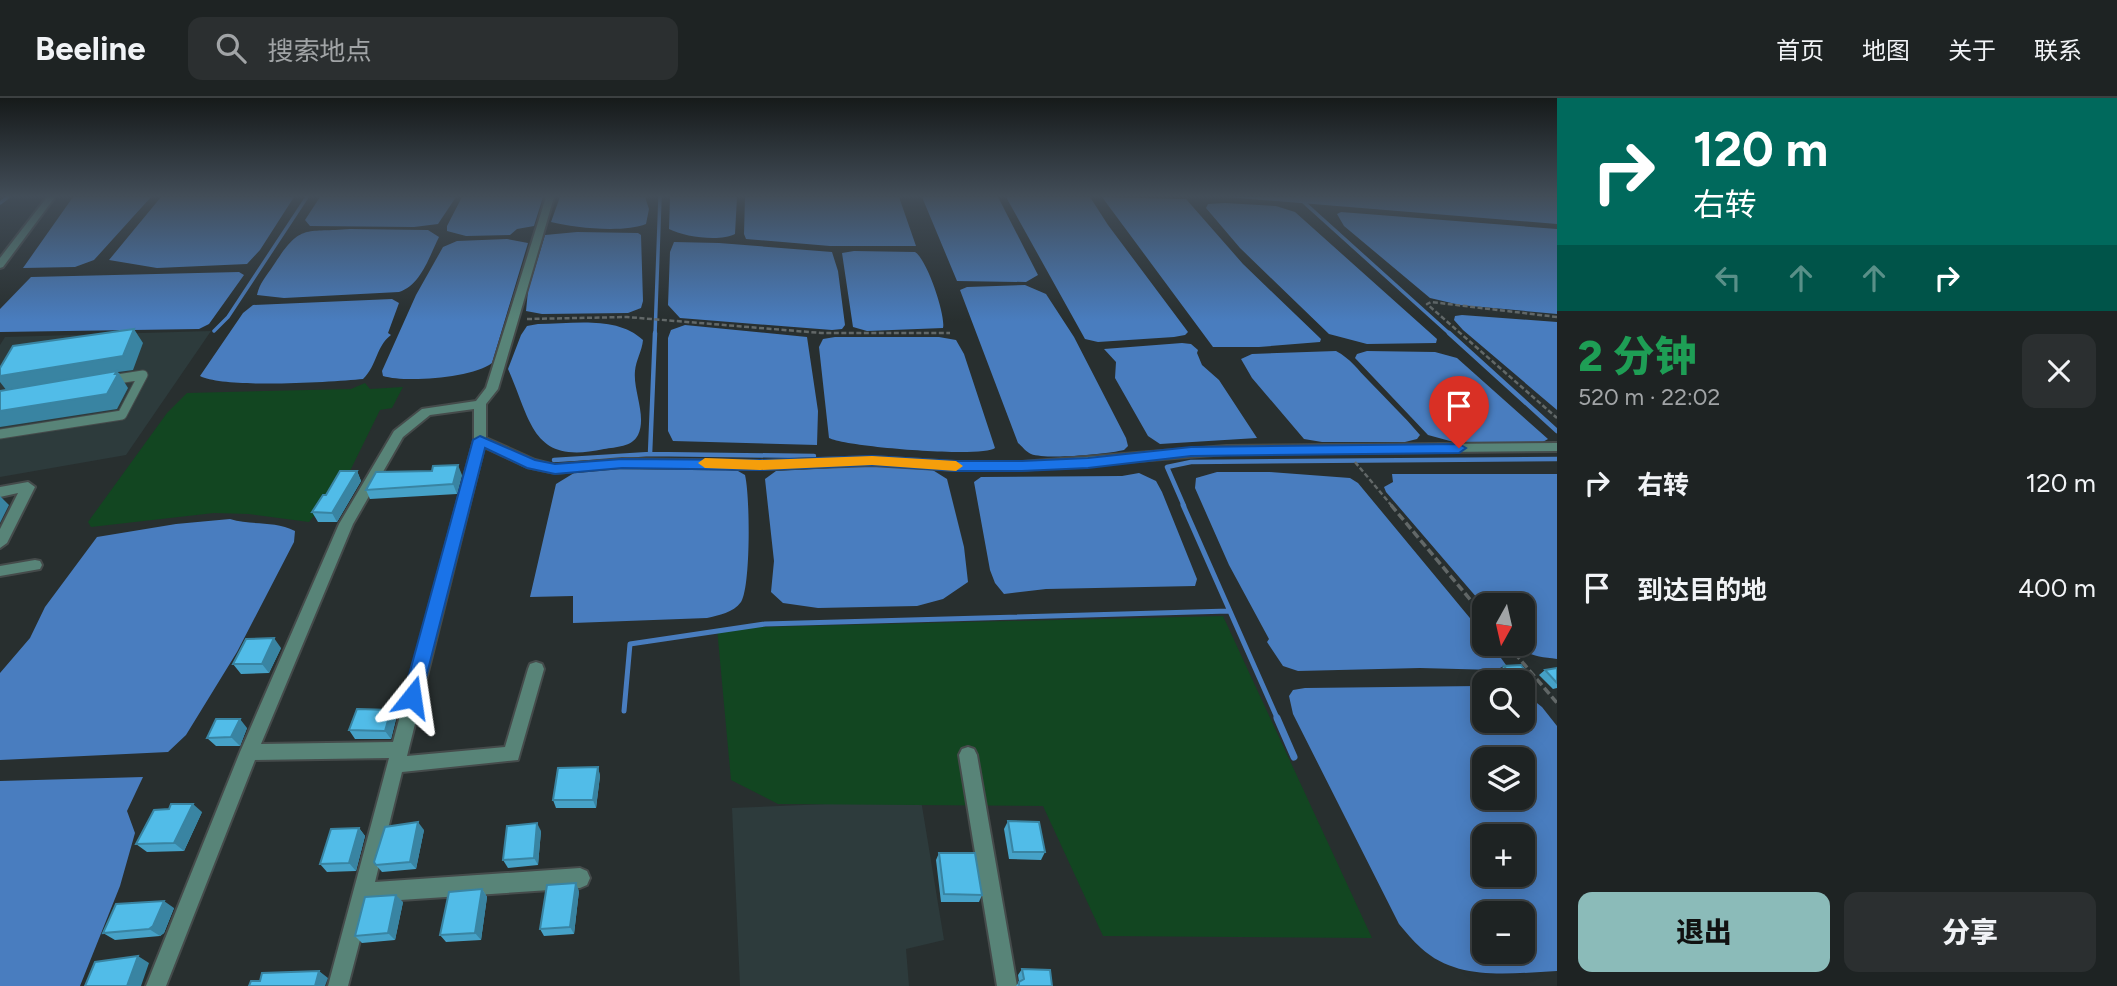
<!DOCTYPE html>
<html lang="zh">
<head>
<meta charset="utf-8">
<style>
  body { margin:0; font-family:Figtree,"Noto Sans SC",sans-serif; background:#2b2f30; color:#f1f3f6; height:100vh; display:flex; flex-direction:column; font-size:26px; white-space:nowrap }
  * { box-sizing:border-box; margin:0 }
  p { font-size:23px; color:#a1a4a6 }
  .icon { flex:none; width:38px; height:38px; fill:none; stroke:currentColor; stroke-width:2; stroke-linecap:round; stroke-linejoin:round }
  .map { position:relative; flex:1; overflow:hidden }
  .panel { display:flex; flex-direction:column; background:#1e2323; width:560px }
  .panel>* { flex:none }
  .hud { background:#00695c; color:#fff; overflow:hidden }
  .needle { width:46px; rotate:188deg }
  .tools { position:absolute; left:1472px; top:495px; display:grid; gap:14px }
  .tools a { display:grid; place-items:center; width:63px; height:63px; border-radius:14px; background:#1e2323; box-shadow:0 4px 18px #0003,0 0 0 2px #3c4041; font-size:35px }
  .pin { position:absolute; display:grid; place-items:center; width:60px; height:60px; color:#fff; margin:-72px -30px; border-radius:50% 50% 50% 0; rotate:-45deg; box-shadow:0 0 7px #0007 }
  .pin .icon { rotate:45deg }
  .me { position:absolute; width:77px; margin:-38px; rotate:15deg; stroke-linejoin:round; filter:drop-shadow(0 0 5px #0008) }
  .turn { display:flex; align-items:center; gap:24px; height:147px; padding:0 21px; font-size:32px }
  .turn .icon { width:91px; height:91px; stroke-width:2.5 }
  .turn b { display:block; font-size:49px; line-height:60px }
  .lanes { display:flex; align-items:center; height:66px; padding:0 21px; background:#0003; justify-content:center; gap:35px; direction:ltr }
  .lanes .off { opacity:.35 }
  .round { display:grid; place-items:center; flex:none; width:74px; height:74px; border-radius:14px; background:#2b2f30 }
  .head { display:flex; align-items:center; justify-content:space-between; height:119px; padding:0 21px }
  h1 { font-size:42px; font-weight:800; line-height:52px; color:#1e9e55 }
  .primary-button { display:flex; gap:14px; margin-top:auto; padding:14px 21px }
  .primary-button a { flex:1; height:80px; border-radius:14px; background:#8bbbb9; color:#111; font-size:28px; font-weight:800; line-height:80px; text-align:center }
  .primary-button a+a { background:#2b2f30; color:#f1f3f6 }
  ul { padding:0; list-style:none }
  li { display:flex; align-items:center; gap:21px; height:105px; padding:0 21px }
  li div { flex:1 }
  li b { display:block; font-size:26px }
  li em { font-style:normal }
  header { display:flex; align-items:center; gap:42px; box-sizing:border-box; height:98px; padding:0 35px; background:#1e2323; border-bottom:2px solid #3c4041 }
  header strong { font-size:33px }
  nav { display:flex; gap:38px; margin-inline-start:auto; font-size:24px }
  .search { width:490px; height:63px; background:#2b2f30; display:flex; align-items:center; gap:18px; box-sizing:border-box; padding:0 24px; border-radius:14px; color:#a1a4a6; font-size:26px }
  main { display:flex; flex:1; min-height:0 }
  .map>svg:first-child { display:block }
</style>
</head>
<body>
<header>
<strong>Beeline</strong>
<div class="search"><svg class="icon" aria-label="search" viewBox="0 0 24 24"><circle cx="10" cy="10" r="6"/><path d="M15 15l6 6"/></svg>搜索地点</div>
<nav><a>首页</a><a>地图</a><a>关于</a><a>联系</a></nav>
</header>
<main>
<div class="map">
<svg width="1557" height="888" viewBox="0 0 1557 888">
  <rect width="100%" height="100%" fill="#282f2f"/>
  <!-- built -->
  <path fill="#2d3b3c" d="M211,233l-85,124 -126,22v-132l5,-8z
    M921,702l23,140 -38,9 3,37h-169l-8,-178z"/>
  <!-- green -->
  <path fill="#124621" d="M365,285l5,6 33,-2 -11,21 -12,2 -31,63 -40,49 -60,-8 -35,-1 -123,14 -3,-5 79,-109 20,-20 164,-4z
    M1223,518l149,322 -269,-2 -60,-130 -265,-2 -47,-24 -14,-152z"/>
  <!-- water -->
  <path fill="#497dbf" fill-rule="evenodd" d="M73,99h78l-57,63 -19,7 -52,1z
    M161,99h133l-34,53 -13,14 -90,4 -48,-8z
    M320,99h136l-18,27 -24,3 -104,-1 -5,-6z
    M462,99h81l-9,29 -17,3 -7,6 -44,1 -19,-5v-5z
    M560,99h85l4,12 -3,15c-22,9 -72,4 -95,-2z
    M670,99h67l-2,37c-15,8 -51,3 -66,-5z
    M745,99h154l17,49h-86l-84,-7 -2,-5z
    M922,99h76l40,78 -12,7 -69,-1z
    M1006,99h84l18,28 80,107 -3,3 -11,2 -76,5 -13,-3z
    M1102,99l84,2 57,65 78,75 -1,3 -61,5h-46z
    M1226,99h331v27z
    M1225,105l51,3 19,6 142,127 -1,4 -69,1 -38,-10 -89,-86 -34,-40 2,-4z
    M1341,114l216,17v85l-97,-9 -30,-7 -86,-72 -7,-12z
    M350,131l78,1 11,7c-10,20 -18,48 -40,55l-115,6 -27,-3c2,-11 10,-20 16,-29 28,-43 30,-33 77,-37z
    M577,134l61,1 3,2 2,66 -2,7 -13,5 -86,1 -16,-3 2,-20 17,-56z
    M507,141l21,4 -36,120c-20,15 -86,20 -109,13l-1,-5 34,-76 27,-48 14,-6z
    M674,144l45,1 113,9 6,19 7,54 -3,4 -10,1 -152,-12 -12,-13 2,-53z
    M854,153l61,1c12,7 31,64 28,76l-76,3 -14,-4 -11,-74z
    M239,174l5,3 -35,49 -10,5 -199,3v-23l31,-32z
    M1025,187l21,9 28,43 52,101 2,8 -4,4c-17,4 -77,10 -93,4 -5,-2 -9,-8 -13,-11l-58,-153 7,-3z
    M392,201l7,4 -11,30 3,2c-15,11 -14,31 -28,44 -32,3 -137,10 -163,-3l43,-63 10,-8z
    M1462,217l95,7v88l-94,-80 -9,-10 1,-4z
    M538,226c33,0 79,-9 105,16 -1,11 -7,20 -8,31 -2,20 12,45 3,64 -6,12 -22,12 -34,14 -72,16 -72,-26 -96,-80l13,-34 6,-9z
    M685,227l122,12 11,74 -1,34 -144,-4 -5,-10v-93l3,-8z
    M835,239h104l17,3 8,14 31,94c-12,10 -149,-1 -166,-10l-10,-91 4,-8z
    M1182,245l9,1 7,6 -1,3 5,12 17,15 38,58 -97,6 -12,-8 -33,-58 1,-16 -12,-13z
    M1336,253c15,8 21,18 33,30 17,18 35,35 51,54l-3,4 -12,3h-83l-18,-3 -52,-61 -11,-19 11,-5z
    M1367,253l68,1 22,6 91,81 -7,4 -80,1 -33,-9 -73,-77 2,-4z
    M889,367l42,4 16,10 17,68 4,35 -25,17 -26,7 -99,2 -35,-5 -12,-11 3,-31 -9,-82 11,-8z
    M617,371l109,1 12,1 7,4c5,20 6,111 -4,127 -8,11 -22,13 -34,16l-134,5v-27l-43,1 26,-113 18,-11z
    M1217,374h53l80,6 8,5 126,152v9h7l15,21 -10,5 -76,-2 -122,3 -15,-5 -16,-24 2,-3 -40,-74 -34,-77 1,-10z
    M1139,375l17,8 6,11 35,87 -2,7 -149,3 -42,5 -9,-11 -5,-13 -16,-88 7,-5 141,-1z
    M1392,376h165v185c-17,-2 -28,-2 -41,-15h6v-38h-38l-98,-114 -2,-5 9,-5z
    M230,421c22,7 44,1 65,12l-1,11 -57,110 -51,83 -18,17 -168,8v-87l30,-35 15,-31 52,-70 79,-13z
    M1479,588h5v35h38l1,-29 19,15 15,19v245c-46,2 -99,11 -136,-23 -8,-7 -15,-16 -22,-24l-106,-210 -4,-18 4,-6 12,-2zM1484,662h38v38h-38zM1484,738h38v39h-38zM1484,816h38v38h-38z
    M143,679l-16,34 8,22 -15,53 -40,100h-80v-205z"/>
  <g fill="none" stroke-linecap="round" stroke-linejoin="round">
    <!-- stream-far3 -->
    <path stroke="#497dbf" stroke-width="3.5" d="M1298,99l153,138
      M0,105l8,-6
      M214,233l14,-14 79,-120
      M655,237l5,-138"/>
    <!-- stream-far2 -->
    <path stroke="#497dbf" stroke-width="4.5" d="M1449,235l108,98
      M650,356l5,-121
      M554,362l96,-6 164,2
      M1184,408l-17,-39 24,-5 366,-3"/>
    <!-- stream-far1 -->
    <path stroke="#497dbf" stroke-width="5" d="M1183,407l95,215
      M624,613l6,-67 135,-20 464,-13"/>
    <!-- stream -->
    <path stroke="#497dbf" stroke-width="7" d="M1277,620l17,39"/>
    <!-- service casing -->
    <g stroke="#454b4b" stroke-width="11">
      <path id="service" d="M111,282l32,-5
        M0,336l122,-19 21,-40"/>
    </g>
    <!-- minor casing -->
    <g stroke="#454b4b" stroke-width="4">
      <path id="minor" d="M546,99h8l-56,192 -12,15v34l49,22 20,5 67,-6 138,2 112,-4 84,5h66l204,-16 331,-3v8l-331,3 -204,16h-66l-84,-5 -112,4 -138,-2 -67,6 -28,-6 -43,-20 -77,309 98,-9 23,-78 2,-5 6,-2 6,2 2,5 -26,91 -116,12 -27,110 205,-14 7,3 3,7 -3,7 -7,3 -210,14 -22,84h-20l61,-228 -134,2 -89,226h-20l94,-234 99,-228 55,-93 28,-22 54,-8 10,-13zM474,311v31l-81,302 -132,2 92,-220 50,-87 27,-22z
        M28,384l7,5 -28,56 -7,5v-19l18,-36 -18,4v-10z
        M35,462l5,1 2,4 -2,4 -40,7v-10z
        M968,649l6,2 3,6 40,231h-20l-38,-231 3,-6z"/>
    </g>
    <!-- tertiary casing -->
    <g stroke="#454b4b" stroke-width="4">
      <path id="tertiary" d="M47,99h8l-52,70 -3,1v-10z"/>
    </g>
    <!-- path-far1 -->
    <path stroke="#626868" stroke-width="2.5" stroke-dasharray="5 2.5" stroke-linecap="butt" d="M1557,219l-126,-15 -4,2 130,114
      M527,221l100,-2 194,16h129
      M1355,364l37,44"/>
    <!-- path -->
    <path stroke="#626868" stroke-width="3.5" stroke-dasharray="8 3.5" stroke-linecap="butt" d="M1391,407l93,111
      M1507,546l50,59"/>
    <!-- service -->
    <use href="#service" stroke="#588478" stroke-width="9"/>
    <!-- minor -->
    <use href="#minor" fill="#588478" fill-rule="evenodd"/>
    <!-- tertiary -->
    <use href="#tertiary" fill="#588478" fill-rule="evenodd"/>
  </g>
  <!-- wall -->
  <path fill="#46a2c8" d="M357,373l4,10 -24,41h-19l-6,-10 14,-17z
    M462,377l-5,19 -87,5 -4,-9z
    M281,550l-12,25 -28,1 -8,-10z
    M1504,568l28,13 -5,4 -19,-1 -9,-11z
    M1557,570v20l-4,1 -14,-14 6,-5z
    M391,612l5,9 -5,20h-36l-6,-9z
    M247,630l-7,18h-24l-9,-8z
    M598,669l2,9 -4,32h-40l-3,-8z
    M202,714l-18,39 -37,1 -11,-8z
    M1008,723l37,31 -4,8 -32,-1 -5,-30z
    M359,730l6,8 -9,35 -29,1 -7,-8z
    M424,732l-8,39 -34,3 -6,-7z
    M541,733l-3,34 -30,3 -5,-8z
    M939,755l43,42 -3,7h-38l-5,-42z
    M482,791l5,8 -6,43 -35,2 -6,-7z
    M579,793l-5,43 -30,2 -4,-7z
    M403,804l-8,38 -33,3 -7,-7z
    M174,810l-10,25 -4,3 -45,4 -12,-7z
    M1022,871l30,17h-36l3,-4 -1,-7z"/>
  <!-- shaded-wall -->
  <path fill="#3984a2" d="M134,231l9,14 -10,27 -15,2 10,16 -11,21 -117,18v-16l7,-20 -7,-9v-6z
    M458,367l4,10 -5,19 -4,-10z
    M357,373l4,10 -24,41 -5,-9z
    M0,398l9,9 -9,18z
    M274,540l7,10 -12,25 -7,-9z
    M391,612l5,9 -5,20 -6,-8z
    M240,621l7,9 -7,18 -9,-9z
    M598,669l2,9 -4,32 -3,-8z
    M193,706l9,8 -18,39 -10,-8z
    M418,724l6,8 -8,39 -6,-7z
    M537,725l4,8 -3,34 -4,-7z
    M359,730l6,8 -9,35 -7,-8z
    M576,785l3,8 -5,43 -4,-7z
    M482,791l5,8 -6,43 -6,-7z
    M396,797l7,7 -8,38 -7,-7z
    M164,803l10,7 -10,25 -4,3 -11,-7z
    M138,858l11,7 -8,23h-14z
    M319,873l9,7 -3,8h-10z"/>
  <!-- building -->
  <path fill="#51bce8" stroke="#3984a2" stroke-width="2" d="M134,231l-11,27 -123,20v-8l13,-22z
    M117,273l-2,3h3l-11,20 -107,17v-20z
    M458,367l-5,19 -87,6 10,-18 56,-1 1,-5z
    M340,373h17l-25,42 -20,-1 11,-17h3z
    M274,540l-12,26h-29l13,-25z
    M1521,567l11,14 -18,1 -10,-14z
    M1557,570v15l-12,-13z
    M357,611l34,1 -6,21 -36,-1z
    M216,621h24l-9,18 -24,1z
    M598,669l-5,33h-40l5,-32z
    M171,706h22l-19,39 -38,1 18,-34 15,-1z
    M1008,723l31,1 6,30h-32z
    M418,724l-8,40 -34,3 -2,-3 11,-35z
    M537,725l-3,35 -31,2 4,-34z
    M359,730l-10,35 -29,1 11,-35z
    M939,755h36l7,42 -38,-1z
    M576,785l-6,44 -30,2 7,-44z
    M482,791l-7,44 -35,2 9,-43z
    M396,797l-8,38 -33,3 10,-39z
    M164,803l-11,25 -4,3 -46,4 13,-29z
    M138,858l-11,30h-42l10,-24z
    M1022,871l28,1 2,16h-33v-4l5,-3z
    M319,873l-4,15h-66l2,-5h9l2,-8z"/>
  <!-- sky -->
  <linearGradient id="sky" x2="0" y2="1"><stop stop-color="#161a1a"/><stop offset="0.44" stop-color="#424d58"/><stop offset="1" stop-color="#424d58" stop-opacity="0"/></linearGradient>
  <rect width="1557" height="223" fill="url(#sky)"/>
  <!-- route -->
  <path fill="#1a73e8" stroke="#114b97" stroke-width="2" d="M480,338l55,24 20,4 67,-5 138,1 112,-4 84,5h66l66,-3 103,-11 268,-3 7,4 -7,5 -268,3 -103,12 -66,3h-66l-84,-6 -112,5 -138,-2 -67,6 -28,-6 -42,-20 -64,249 -2,6 -7,2 -6,-2 -3,-6 70,-257z"/>
  <!-- slow -->
  <path fill="#f59e0b" d="M872,358l84,5 7,5 -7,5 -84,-6 -112,5 -55,-2 -7,-5 7,-5 55,2z"/>
</svg>
<div class="tools">
<a><svg class="needle" viewBox="-14 -14 28 28"><path d="M0-13l5 13h-10z" fill="#e53935"/><path d="M0 13l5-13h-10z" fill="#a1a4a6"/></svg></a>
<a><svg class="icon" aria-label="search" viewBox="0 0 24 24"><circle cx="10" cy="10" r="6"/><path d="M15 15l6 6"/></svg></a>
<a><svg class="icon" aria-label="layers" viewBox="0 0 24 24"><path d="M12 4l9 5-9 5-9-5zM3 14l9 5 9-5"/></svg></a>
<a>+</a>
<a>−</a>
</div>
<div class="pin" style="left:1459px;top:350px;background:#d93025"><svg class="icon" aria-label="arrive" viewBox="0 0 24 24"><path d="M6 21V4h12l-3 4 3 4H6"/></svg></div>
<svg class="me" style="left:412px;top:599px" viewBox="-20 -20 40 40"><path d="M0-17L14 15 0 8-14 15z" fill="#1a73e8" stroke="#fff" stroke-width="4"/></svg>
</div>
<section class="panel">
<div class="hud">
<div class="turn"><svg class="icon" aria-label="right" viewBox="0 0 24 24"><path d="M7 20v-9h11M14 6l5 5-5 5"/></svg><div><b>120 m</b>右转</div></div>
<div class="lanes"><svg class="icon off" aria-label="left" viewBox="0 0 24 24"><path d="M17 20v-9H6M10 6l-5 5 5 5"/></svg><svg class="icon off" aria-label="ahead" viewBox="0 0 24 24"><path d="M12 20V5M6 11l6-6 6 6"/></svg><svg class="icon off" aria-label="ahead" viewBox="0 0 24 24"><path d="M12 20V5M6 11l6-6 6 6"/></svg><svg class="icon" aria-label="right" viewBox="0 0 24 24"><path d="M7 20v-9h11M14 6l5 5-5 5"/></svg></div>
</div>
<div class="head"><div><h1>2 分钟</h1><p>520 m · 22:02</p></div><a class="round"><svg class="icon" aria-label="close" viewBox="0 0 24 24"><path d="M6 6l12 12M18 6L6 18"/></svg></a></div>
<ul>
<li><svg class="icon" aria-label="right" viewBox="0 0 24 24"><path d="M7 20v-9h11M14 6l5 5-5 5"/></svg><div><b>右转</b></div><em>120 m</em></li>
<li><svg class="icon" aria-label="arrive" viewBox="0 0 24 24"><path d="M6 21V4h12l-3 4 3 4H6"/></svg><div><b>到达目的地</b></div><em>400 m</em></li>
</ul>
<div class="primary-button"><a>退出</a><a>分享</a></div>
</section>
</main>
</body>
</html>
